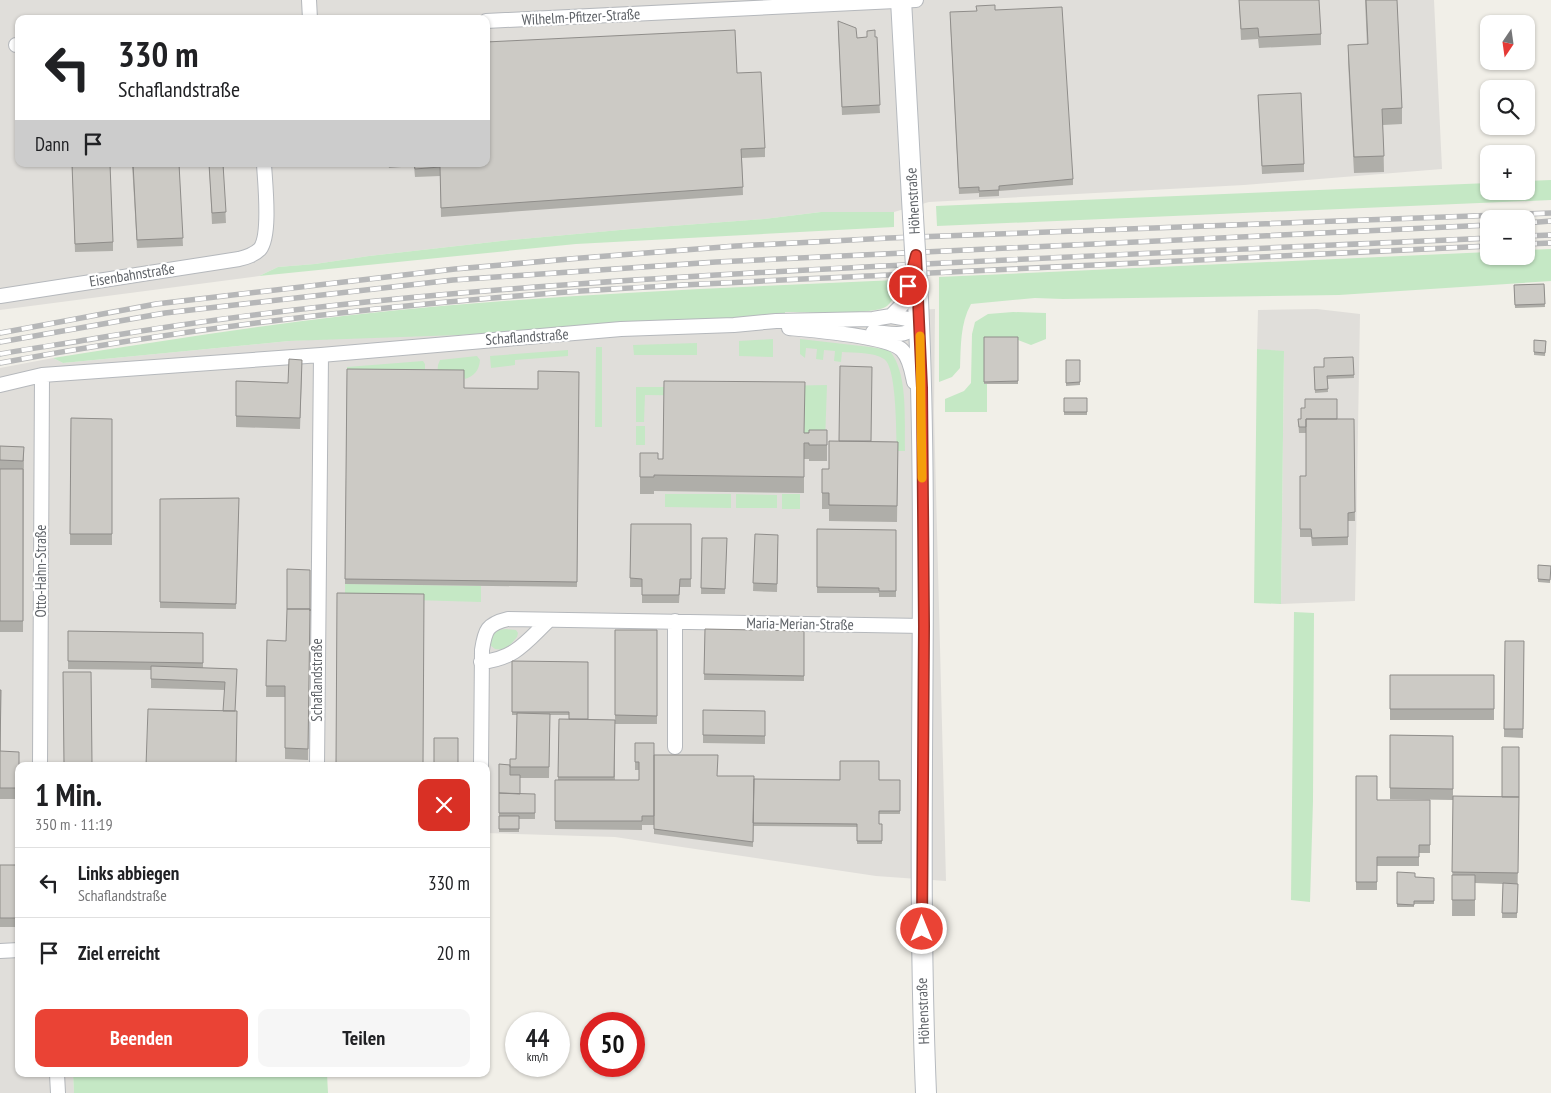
<!DOCTYPE html>
<html lang="de">
<head>
<meta charset="utf-8">
<style>
  body { margin:0; font-family:"PT Sans Narrow",sans-serif; background:#f6f6f6; color:#202124; height:100vh; display:flex; flex-direction:column; font-size:19px; white-space:nowrap }
  * { box-sizing:border-box; margin:0 }
  p { font-size:16px; color:#757577 }
  .icon { flex:none; width:28px; height:28px; fill:none; stroke:currentColor; stroke-width:2; stroke-linecap:round; stroke-linejoin:round }
  .map { position:relative; flex:1; overflow:hidden }
  .details { position:absolute; left:15px; top:762px; width:475px; height:315px; display:flex; flex-direction:column; background:#fff; border-radius:10px; box-shadow:0 1px 4px #0004 }
  .details>* { flex:none }
  .top-card { position:absolute; left:15px; top:15px; width:475px; height:152px; border-radius:10px; box-shadow:0 1px 4px #0004; background:#fff; color:#202124; overflow:hidden }
  .needle { width:32px; rotate:193deg }
  .tools { position:absolute; left:1480px; top:15px; display:grid; gap:10px }
  .tools a { display:grid; place-items:center; width:55px; height:55px; border-radius:10px; background:#fff; box-shadow:0 1px 4px #0004; font-size:25px }
  .speed { position:absolute; left:505px; top:1012px; display:flex; gap:10px; font-size:25px; font-weight:700; text-align:center }
  .speed>* { display:grid; place-content:center; width:65px; height:65px; border-radius:50%; background:#fff; box-shadow:0 1px 4px #0004; line-height:1 }
  .speed small { font-size:12px; font-weight:400 }
  .speed .limit { border:8px solid #d22; background:#fff; color:#111 }
  .pin { position:absolute; display:grid; place-items:center; width:42px; height:42px; color:#fff; margin:-21px; border:2px solid #fff; border-radius:50%; box-shadow:0 1px 5px #0007 }
  .me { position:absolute; width:55px; margin:-28px; rotate:0deg; stroke-linejoin:round; filter:drop-shadow(0 0 4px #0008) }
  .turn { display:flex; align-items:center; gap:18px; height:105px; padding:0 20px; font-size:22px }
  .turn .icon { width:65px; height:65px; stroke-width:2.5 }
  .turn b { display:block; font-size:35px; line-height:42px }
  .then { display:flex; align-items:center; height:48px; padding:0 20px; background:#0003; gap:10px; font-size:19px }
  .round { display:grid; place-items:center; flex:none; width:52px; height:52px; border-radius:10px; background:#f6f6f6 }
  .headline { display:flex; align-items:center; justify-content:space-between; height:85px; padding:0 20px }
  h1 { font-size:30px; font-weight:800; line-height:38px }
  .cta { display:flex; gap:10px; margin-top:auto; padding:10px 20px }
  .cta a { flex:1; height:58px; border-radius:10px; background:#ea4335; color:#fff; font-size:20px; font-weight:800; line-height:58px; text-align:center }
  .cta a+a { background:#f6f6f6; color:#202124 }
  ul { padding:0; list-style:none }
  li { display:flex; align-items:center; gap:15px; height:70px; padding:0 20px; border-top:1px solid #e0e0e0 }
  li div { flex:1 }
  li b { display:block; font-size:19px }
  li em { font-style:normal }
  .map>svg:first-child { display:block }
</style>
</head>
<body>
<div class="map">
<svg width="1551" height="1093" viewBox="0 0 1551 1093">
  <rect width="100%" height="100%" fill="#f1efe8"/>
  <!-- industrial -->
  <path fill="#e0deda" fill-rule="evenodd" d="M0,0h1434l8,169 -198,16 -315,17 -35,10h-73l-57,7 -133,10 -120,11 -142,16 -54,8 -37,3 -19,9 -259,34zM19,19h467v145h-467z
    M935,309l-1,104 12,468 -70,-5 -261,-39 -129,-4v-67h-467v308h54l1,19h-74v-725l53,-10 10,5 226,-22 395,-21 101,-3z
    M1317,309l43,5 -5,287 -74,3 3,-252 -27,-3 1,-39z"/>
  <!-- green -->
  <path fill="#c5e8c5" d="M1551,180v20l-614,26 -1,-20 553,-23v8h37v-10z
    M821,212h73v15l-318,17 -317,32 19,-9 37,-3 54,-8 142,-16 120,-11 133,-10z
    M1551,249v32l-212,14 -276,4 -28,-1 -64,6c-11,20 -10,42 -11,64l-8,9 -13,5v-105l550,-25v4h37v-6z
    M896,280c-1,9 -1,20 -9,26 -14,10 -82,6 -102,6v5l-101,3 -225,15 -170,6 -226,22 -10,-5c129,-20 258,-41 388,-52 151,-13 303,-19 455,-26z
    M1013,312l33,1v26l-15,6 -13,-5h-34v44h3v28h-42v-13l19,-8 7,-8 1,-49 3,-12 13,-8z
    M773,339v18l-34,-1v-15z
    M800,339l70,8 19,3c20,23 15,72 16,101h-8c-1,-17 0,-84 -13,-92 -10,-7 -30,-6 -42,-7l-1,10 -7,-1 1,-10 -11,-1 -1,10 -7,-1 1,-10 -11,-1 -1,10 -5,-4z
    M697,343v12h-63l-1,-10z
    M596,347h6v80h-7z
    M1257,349l27,2 -3,253 -27,-1z
    M568,350v6l-53,4v5l-24,3 -1,-12z
    M477,356l3,4c-1,11 -6,16 -15,19l-1,-3 -27,-1 1,-10 2,-5z
    M423,361l2,3v11l-78,-1v-7z
    M827,385l-2,57 -21,-7 -30,-49z
    M636,387h92v9l-83,-1 -1,27h-8z
    M636,426h9v19h-9z
    M665,494h66v14l-66,-1z
    M736,494l41,1v13h-41z
    M782,494h18v15h-18z
    M345,584l136,2v16l-136,-4z
    M1294,612l20,1 -1,188 -3,101 -19,-2z
    M506,629l10,1 2,3 -1,4 -6,7 -7,6 -9,-1 -5,-4 1,-12 5,-3z
    M73,1074h254l1,19h-254z"/>
  <g fill="none" stroke-linecap="round" stroke-linejoin="round">
    <!-- street casing -->
    <g stroke="#b5b8bc" stroke-width="16">
      <path id="street" d="M309,0l1,19
        M486,21l430,-21
        M16,45h3
        M0,296l239,-37c8,-2 15,-4 21,-10 11,-14 5,-66 4,-85
        M789,328c22,2 99,8 113,22 8,8 10,22 12,32
        M873,332c18,1 36,8 46,-11l-28,-5
        M0,385l42,-10 279,-20 300,-26 113,-4 42,-4 97,-2 18,-3 14,-14
        M481,662c34,-3 45,-20 68,-42
        M675,747v-126
        M40,766l2,-391
        M317,766l4,-411
        M481,766l1,-116c3,-20 5,-26 26,-31l416,7
        M0,951l19,-1
        M57,1074l1,19"/>
    </g>
    <!-- secondary casing -->
    <g stroke="#b6babf" stroke-width="22">
      <path id="secondary" d="M901,0l12,217
        M918,300c12,264 -3,529 8,793"/>
    </g>
    <!-- street -->
    <use href="#street" stroke="#fff" stroke-width="14"/>
    <!-- secondary -->
    <use href="#secondary" stroke="#fff" stroke-width="20"/>
    <!-- rail casing -->
    <g stroke="#b6b7b8" stroke-width="5.5">
      <path id="rail" d="M1526,223l25,-2
        M1526,236l25,-1
        M1526,244l25,-1
        M0,333l156,-29 299,-35 126,-11 155,-12 153,-8 662,-25
        M0,342l165,-29 288,-33 263,-18 773,-37
        M0,354c34,-6 69,-11 104,-17 202,-34 407,-50 612,-62 257,-15 515,-25 773,-37
        M0,363c192,-36 386,-58 581,-72 103,-7 205,-11 308,-16 200,-9 400,-20 600,-29"/>
    </g>
    <!-- rail -->
    <use href="#rail" stroke="#fff" stroke-width="4" stroke-dasharray="11" stroke-linecap="butt"/>
    <!-- street-bridge casing -->
    <g stroke="#b5b8bc" stroke-width="16" stroke-linecap="butt">
      <path id="street-bridge" d="M905,302l6,-29"/>
    </g>
    <!-- secondary-bridge casing -->
    <g stroke="#b6babf" stroke-width="22" stroke-linecap="butt">
      <path id="secondary-bridge" d="M913,217l5,83"/>
    </g>
    <!-- street-bridge -->
    <use href="#street-bridge" stroke="#fff" stroke-width="14"/>
    <!-- secondary-bridge -->
    <use href="#secondary-bridge" stroke="#fff" stroke-width="20"/>
  </g>
  <!-- wall -->
  <path fill="#afaea9" d="M1239,0l82,34v11l-62,3 -1,-9 -17,1z
    M1365,0h32l5,108v16l-19,1 1,47 -30,1 -6,-112v-16h19z
    M995,10l78,169v6l-74,6v5l-20,1v-4l-20,1 -9,-176z
    M838,29l19,9 18,-1 5,76 -38,2z
    M737,73l28,75v9l-23,1 1,37 -302,22 -1,-41 -25,1 -1,-11 -25,2 -1,-4h98z
    M1258,95l46,69v8l-42,2z
    M72,164l41,78v9l-38,1z
    M132,164h47l4,82 -46,2z
    M209,164h14l3,59 -14,1z
    M1544,284l1,23 -30,1 -1,-23z
    M984,337h34v47h-34z
    M1534,340l12,1 -1,15 -11,-1z
    M1353,357l1,21 -27,1 1,13 -13,1 -1,-26h10z
    M1066,360h14v25l-14,1z
    M347,369l117,19 74,1 41,-17 -2,215 -232,-3z
    M302,371l-2,58 -64,-2v-46l52,2z
    M1064,398h23v17h-23z
    M71,418l41,1v126h-42z
    M1298,419h56l1,102h-7v24l-36,1 -1,-9h-11v-61h6v-43h-7z
    M827,430v31h-18v-2h-5v34l-150,-2v3h-14v-41l18,6h5l141,-26z
    M871,441l27,1 -1,80 -68,-1v-12h-7v-40h7z
    M0,446l24,1 -1,185h-23z
    M239,498l-3,111 -76,-1v-109z
    M631,524h60v63h-11l-1,16h-37v-16h-12z
    M817,529l79,1v67h-17v-4h-62z
    M755,534l23,10 -1,48 -24,-1z
    M702,538h25l-2,56h-24z
    M1538,565l13,1 -1,17 -12,-1z
    M310,570l-2,190 -23,-1v-62h-19l1,-57 19,1z
    M705,629l99,2v50l-100,-1z
    M615,630h42v94h-42z
    M68,631l135,2v35l34,1 -13,21 -73,-2v-18l-83,-1z
    M1505,641h19l-1,97 -19,-1z
    M512,661l76,58 27,1v60h24v-10h-4v-27l19,12 63,21 37,3 146,1v34h-21v10h3v20h-25v-17l-104,-1 1,-35 -1,56 -99,-13v-9h-12v5l-87,-1v-49h3l1,-61h10v-4h-19l-1,63h-29v16h15v25h-16v13h-20v-68l11,1v-6h6l1,-44h-5z
    M63,672h28l1,94h-28z
    M1390,675h104v45h-104z
    M0,690v61l19,15v33h-19z
    M703,710l62,1v33l-62,-1z
    M1390,735l63,1v64l-63,-1z
    M1356,776l21,24h53v53h-11v13h-42v24h-21z
    M1453,796l66,1v11l-2,110h-15l1,-34 -28,-1v33h-23z
    M0,865h17l2,62h-19z
    M1397,872l18,5 19,1v26h-20v3h-17z"/>
  <!-- building -->
  <path fill="#cccac5" stroke="#8f8d8a" d="M1239,0h80l2,34 -62,3 -1,-9 -17,1z
    M1366,0h31l5,108 -20,1 2,47 -30,1 -6,-112 20,-1z
    M995,5v5l67,-3 11,172 -74,7v4l-20,1v-4l-20,1 -9,-176 27,-1 -1,-5z
    M838,21l18,7 1,10 10,-1v-6l8,-1v7h2l3,68 -38,2z
    M735,30l2,43 24,-1 4,76 -24,1 2,38 -302,21 -1,-41 -25,2 -1,-5h72v-122z
    M1301,93l3,71 -42,2 -4,-71z
    M72,164h38l3,78 -38,2z
    M133,164h46l4,74 -46,2z
    M209,164h14l3,48 -14,1z
    M1544,284l1,20 -30,1 -1,-20z
    M984,337h34v44l-34,1z
    M1534,340l12,1 -1,12 -11,-1z
    M1353,357l1,18 -27,1 1,13 -13,1 -1,-23h10v-9z
    M289,359l13,1 -2,58 -64,-2v-35l52,2z
    M1066,360h14v22l-14,1z
    M840,366l32,1 -1,74h-32z
    M347,369l117,1v18l74,1v-18l41,1 -2,210 -232,-3z
    M664,381l141,1 -1,51h5v-3h18v15h-18v-2h-5v34l-150,-2v2h-14v-24h18v6h5z
    M1064,398h23v14h-23z
    M1305,399h32v20h-31v8h-7l-1,-8h3v-11h4z
    M71,418l41,1v115h-42z
    M1306,419h48l1,93 -7,1v24l-36,1 -1,-9h-11v-53h6z
    M829,441l69,1 -1,64 -68,-1v-12h-7v-24h7z
    M0,446l24,1 -1,14 -23,-1z
    M0,469h23v152h-23z
    M239,498l-3,106 -76,-2v-103z
    M631,524h60v55h-11l-1,16h-37v-16l-12,-1z
    M817,529l79,1v61h-17v-3l-62,-1z
    M755,534l23,1 -1,49 -24,-1z
    M702,538h25l-2,51 -24,-1z
    M1538,565l13,1 -1,14 -12,-1z
    M287,569l23,1v41v-2h-23z
    M337,593l87,1 -1,172h-87z
    M287,609h23l-2,140 -23,-1v-62h-19l1,-46 19,1z
    M705,629l99,2v45l-100,-2z
    M615,630h42v86l-42,-1z
    M68,631l135,2v30l-135,-2z
    M1505,641h19l-1,88h-19z
    M512,661l76,1v57h-19v-7h-57z
    M151,666l86,3 -2,42h-12l2,-29 -74,-3z
    M63,672h28l1,91h-28z
    M1390,675h104v34h-104z
    M0,690h1l-1,61z
    M148,709l89,2 -1,55h-90z
    M703,710l62,1v25l-62,-1z
    M517,713l33,1 -1,53h-39v-8h6z
    M559,719l56,1 -1,57h-56z
    M1390,735l63,1v53l-63,-1z
    M434,738h24v28h-24z
    M635,743h19v73h-12v5h-87v-41h84v-18h-4z
    M1502,747h17v50h-17z
    M0,751l19,1v36h-19z
    M654,755h64l-1,21h37l-1,66 -99,-13z
    M840,761h39v19h21v31h-21v13h3v17h-25v-17l-104,-1 1,-44 86,1z
    M499,764l11,1v10h10v19l-21,-1z
    M1356,776h21v24h53v45h-11v12h-42v25h-21z
    M499,793l36,1v19h-36z
    M1453,796l66,1 -1,76 -66,-1z
    M499,816h20v13h-20z
    M0,865h17l2,53h-19z
    M1397,872l18,1v4l19,1v23h-20v4l-17,-1z
    M1452,875h23v25h-23z
    M1503,883l15,1 -1,29h-15z"/>
  <g fill="none" stroke-linecap="round" stroke-linejoin="round">
    <!-- route casing -->
    <g stroke="#982c22" stroke-width="12">
      <path id="route" d="M908,286l8,-31 6,133 2,238 -2,303"/>
    </g>
    <!-- route -->
    <use href="#route" stroke="#ea4335" stroke-width="9"/>
    <!-- slow -->
    <path stroke="#f59e0b" stroke-width="9" d="M920,336l2,142"/>
  </g>
  <g text-anchor="middle" stroke-width="4.5" stroke-linejoin="round" paint-order="stroke">
    <!-- street labels -->
    <g font-size="15" fill="#5f6368" stroke="#fff">
      <text transform="translate(581 17) rotate(-3)" y="5">Wilhelm-Pfitzer-Straße</text>
      <text transform="translate(913 201) rotate(-93)" y="5">Höhenstraße</text>
      <text transform="translate(132 275) rotate(-9)" y="5">Eisenbahnstraße</text>
      <text transform="translate(527 337) rotate(-4)" y="5">Schaflandstraße</text>
      <text transform="translate(41 571) rotate(-90)" y="5">Otto-Hahn-Straße</text>
      <text transform="translate(800 624) rotate(1)" y="5">Maria-Merian-Straße</text>
      <text transform="translate(317 680) rotate(-90)" y="5">Schaflandstraße</text>
      <text transform="translate(923 1011) rotate(-92)" y="5">Höhenstraße</text>
    </g>
  </g>
</svg>
<div class="tools">
<a><svg class="needle" viewBox="-14 -14 28 28"><path d="M0-13l5 13h-10z" fill="#e53935"/><path d="M0 13l5-13h-10z" fill="#757577"/></svg></a>
<a><svg class="icon" aria-label="search" viewBox="0 0 24 24"><circle cx="10" cy="10" r="6"/><path d="M15 15l6 6"/></svg></a>
<a>+</a>
<a>−</a>
</div>
<div class="speed"><div>44<small>km/h</small></div><div class="limit">50</div></div>
<div class="pin" style="left:908px;top:286px;background:#d93025"><svg class="icon" aria-label="arrive" viewBox="0 0 24 24"><path d="M6 21V4h12l-3 4 3 4H6"/></svg></div>
<svg class="me" style="left:922px;top:929px" viewBox="-20 -20 40 40"><circle r="17" fill="#ea4335" stroke="#fff" stroke-width="3"/><path d="M0-11L8 9 0 5-8 9z" fill="#fff"/></svg>
<div class="top-card">
<div class="turn"><svg class="icon" aria-label="left" viewBox="0 0 24 24"><path d="M17 20v-9H6M10 6l-5 5 5 5"/></svg><div><b>330 m</b>Schaflandstraße</div></div>
<div class="then">Dann<svg class="icon" aria-label="arrive" viewBox="0 0 24 24"><path d="M6 21V4h12l-3 4 3 4H6"/></svg></div>
</div>
<section class="details">
<div class="headline"><div><h1>1 Min.</h1><p>350 m · 11:19</p></div><a class="round" style="background:#d93025;color:#fff"><svg class="icon" aria-label="close" viewBox="0 0 24 24"><path d="M6 6l12 12M18 6L6 18"/></svg></a></div>
<ul>
<li><svg class="icon" aria-label="left" viewBox="0 0 24 24"><path d="M17 20v-9H6M10 6l-5 5 5 5"/></svg><div><b>Links abbiegen</b><p>Schaflandstraße</p></div><em>330 m</em></li>
<li><svg class="icon" aria-label="arrive" viewBox="0 0 24 24"><path d="M6 21V4h12l-3 4 3 4H6"/></svg><div><b>Ziel erreicht</b></div><em>20 m</em></li>
</ul>
<div class="cta"><a>Beenden</a><a>Teilen</a></div>
</section>
</div>
</body>
</html>
